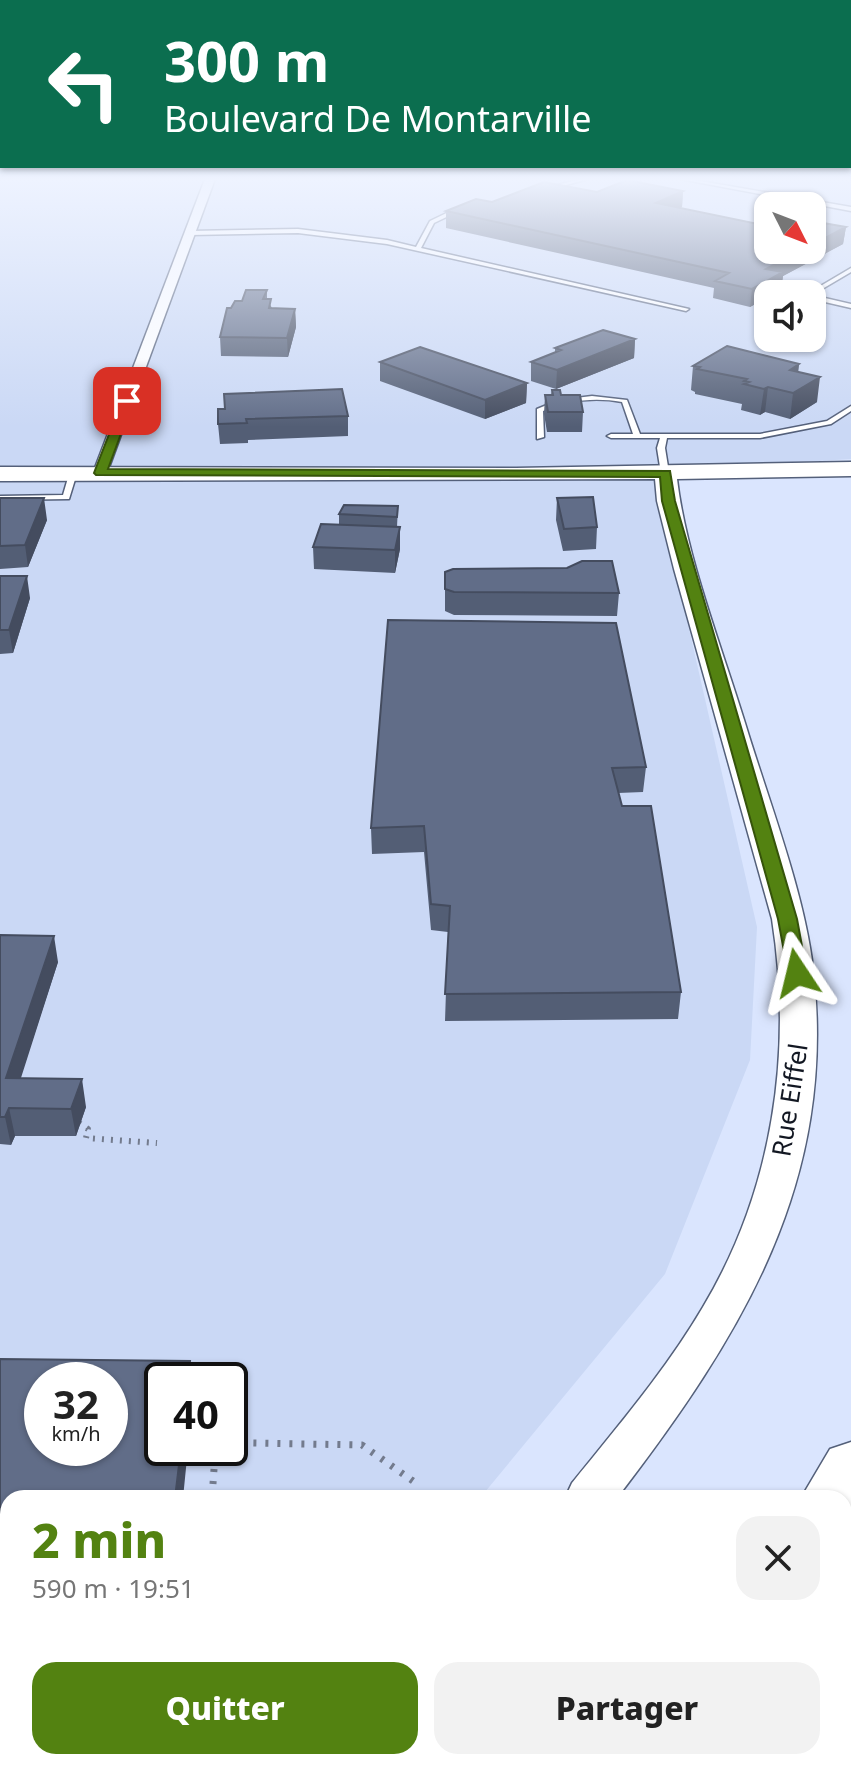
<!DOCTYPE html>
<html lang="fr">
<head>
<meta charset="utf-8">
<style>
  body { margin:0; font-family:"Noto Sans",sans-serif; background:#f2f2f2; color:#222; height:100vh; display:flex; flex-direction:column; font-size:30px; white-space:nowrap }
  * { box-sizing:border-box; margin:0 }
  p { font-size:26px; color:#767676 }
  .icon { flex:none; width:44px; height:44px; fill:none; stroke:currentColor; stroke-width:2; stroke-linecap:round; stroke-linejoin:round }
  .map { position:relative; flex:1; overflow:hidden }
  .side { position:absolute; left:0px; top:1490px; width:852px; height:280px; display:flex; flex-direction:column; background:#fff; border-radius:24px 24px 0 0; box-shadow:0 2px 6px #0004 }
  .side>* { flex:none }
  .banner { position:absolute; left:0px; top:0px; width:852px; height:168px; box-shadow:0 2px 6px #0004; background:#0b6e4f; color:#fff; overflow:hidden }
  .needle { width:52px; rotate:132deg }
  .fabs { position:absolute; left:754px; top:192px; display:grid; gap:16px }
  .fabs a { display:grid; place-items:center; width:72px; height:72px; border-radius:16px; background:#fff; box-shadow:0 2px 6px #0004; font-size:40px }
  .speed { position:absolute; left:24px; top:1362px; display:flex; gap:16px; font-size:40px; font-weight:700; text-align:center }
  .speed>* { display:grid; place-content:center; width:104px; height:104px; border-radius:50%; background:#fff; box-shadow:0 2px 6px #0004; line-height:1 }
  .speed small { font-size:20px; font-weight:400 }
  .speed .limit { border:4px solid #111; border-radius:12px; background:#fff; color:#111 }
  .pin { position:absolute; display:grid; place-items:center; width:68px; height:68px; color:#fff; margin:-34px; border-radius:16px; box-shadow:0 4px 12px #0006 }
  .me { position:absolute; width:88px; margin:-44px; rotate:350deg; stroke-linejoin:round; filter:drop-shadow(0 0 6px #0008) }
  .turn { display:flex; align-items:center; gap:28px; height:168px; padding:0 32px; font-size:36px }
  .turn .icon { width:104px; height:104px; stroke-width:2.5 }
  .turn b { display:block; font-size:56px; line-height:68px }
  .round { display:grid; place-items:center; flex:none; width:84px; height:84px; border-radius:24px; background:#f2f2f2 }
  .summary { display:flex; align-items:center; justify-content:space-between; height:136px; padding:0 32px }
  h1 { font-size:48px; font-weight:800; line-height:60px; color:#538211 }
  .primary-button { display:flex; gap:16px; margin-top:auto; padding:16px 32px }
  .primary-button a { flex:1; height:92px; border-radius:24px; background:#538211; color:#fff; font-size:32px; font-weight:800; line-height:92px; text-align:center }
  .primary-button a+a { background:#f2f2f2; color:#222 }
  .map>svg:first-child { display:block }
</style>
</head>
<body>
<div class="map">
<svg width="851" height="1770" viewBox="0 0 851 1770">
  <rect width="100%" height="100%" fill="#dae5fe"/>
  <!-- built -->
  <path fill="#cad8f5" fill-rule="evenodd" d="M0,179h851v280l-198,12 104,456 -7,133 -85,214 -185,224h-472v264h254l-6,8h-256zM768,206h44v44h-44zM768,294h44v44h-44zM42,1380h68v68h-68zM162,1380h68v68h-68z"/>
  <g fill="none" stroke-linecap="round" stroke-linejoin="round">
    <!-- lane casing -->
    <g stroke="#54607a" stroke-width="3">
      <path id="lane" d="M581,179h7l-40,11 -3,-2z
        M680,179h9l162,28v4z
        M457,208l2,3 -25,12 -13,25 268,61 -3,2 -299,-67 -89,-11 -108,2 -3,-2 3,-2 108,-2 89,11 29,7 14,-26z
        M851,268v4l-39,23 39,9v4l-39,-9v-5h-5z
        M592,396l35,4 13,34h120l67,-13 24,-15v5l-20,13 -71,14h-93l-2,10 4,25 -4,2 -4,-2 -4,-25 3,-10h-49l-4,-2 4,-2h22l-11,-32c-27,-5 -54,-2 -79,9l1,26 -7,2v-30l22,-9z
        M70,471l7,2 -8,26 -69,1v-4l63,-1z"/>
    </g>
    <!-- street casing -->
    <g stroke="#54607a" stroke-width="3">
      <path id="street" d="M205,179h10l-108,294 -2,3h-10l-2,-3z"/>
    </g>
    <!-- secondary casing -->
    <g stroke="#54607a" stroke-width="3">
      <path id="secondary" d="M851,462v14l-174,3c9,77 45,169 68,244 23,76 59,168 68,245 25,214 -72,368 -196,530h-52l7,-15c46,-57 94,-113 131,-176 70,-117 90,-254 69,-388l-98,-350 -17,-68 -2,-22 -655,2v-14l516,1z
        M352,1762h57l-3,8h-57z"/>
    </g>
    <!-- highway casing -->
    <g stroke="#54607a" stroke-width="3">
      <path id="highway" d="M851,1442v75l-7,2v-21h-43l29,-49z
        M624,1762h69l-4,8h-69z"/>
    </g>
    <!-- path-far2 -->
    <path stroke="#737b8d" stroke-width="3" stroke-dasharray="1 3" stroke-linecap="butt" d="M781,290l16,4"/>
    <!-- path-far1 -->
    <path stroke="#737b8d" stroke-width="6" stroke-dasharray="2 7" stroke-linecap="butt" d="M79,1123l9,6 -2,9 71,5"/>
    <!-- path -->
    <path stroke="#737b8d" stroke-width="7" stroke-dasharray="3 9" stroke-linecap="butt" d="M230,1438l20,5 112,2 51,36
      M208,1448l7,7 -3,43"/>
    <!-- lane -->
    <use href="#lane" fill="#fff" fill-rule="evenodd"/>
    <!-- street -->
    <use href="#street" fill="#fff" fill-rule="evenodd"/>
    <!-- secondary -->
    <use href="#secondary" fill="#fff" fill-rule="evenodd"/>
    <!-- highway -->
    <use href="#highway" fill="#fff" fill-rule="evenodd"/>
  </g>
  <!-- wall -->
  <path fill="#535e75" d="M683,191l-1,16 -2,1 88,42 78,-23 -3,17 -60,32 -2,14 -31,17 -37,-9 1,-10 -268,-60v-17l46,-9 105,-10z
    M267,290v9l5,9 23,1 1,18 -8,30 -67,-1 -1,-19 22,-36z
    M635,339l-1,19 -78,31 -25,-8v-19l24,-9v-5z
    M380,362l147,21 -1,20 -41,16 -105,-38z
    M799,364l-1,8 19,30 -27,17 -25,-7 -5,3 -19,-5 1,-6 -47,-10v-2l-4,-2 2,-24z
    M552,390l31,22 -1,20h-35l-3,-18 1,-19h6z
    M225,409l123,7v20l-100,4v3l-28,1 -2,-20z
    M0,498l47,22 -19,47 -28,2z
    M557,498l40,29 -1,22 -33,2 -7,-31z
    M398,506l-1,21 3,22 -5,24 -81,-4 -1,-22 26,-22v-11z
    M567,568l52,25 -2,23 -163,-1 -9,-4v-39z
    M0,576l30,22 -17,55 -13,1z
    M388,620l258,147 -3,25 -25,1 63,199 -3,27 -233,2 3,-89 -17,-2 -7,-78 -52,2 -1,-26z
    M0,935l58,27 -38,116 66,29 -10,29h-61l-4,9 -11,-1z
    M0,1359l190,2 3,19h-31l-154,118v129h-8z"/>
  <!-- shaded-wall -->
  <path fill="#444c5f" d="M683,191l-1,16 -28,13 2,-17z
    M846,227l-3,17 -60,32 -2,14 -7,4h-6v3l-18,10 2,-18 14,-20 36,-19h10v-5z
    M295,309l1,18 -8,30 -1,-19z
    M635,339l-1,19 -78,31 1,-19z
    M799,364l-3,25 -6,-19z
    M820,377l-3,25 -27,17 3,-26z
    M527,383l-1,20 -41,16v-19z
    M768,387l-3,25 -5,3 4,-26z
    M44,498l3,22 -19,47 -3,-22z
    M400,527v22l-5,24v-23z
    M27,576l3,22 -17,55 -4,-23z
    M54,936l4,26 -46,144 -6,-28z
    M82,1079l4,28 -10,29 -5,-27z
    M9,1108l6,28 -4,9 -6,-28z
    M190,1361l3,19h-5z
    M181,1448h7l-5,50h-8z"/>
  <!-- building -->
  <path fill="#616d88" stroke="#444c5f" stroke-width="2" fill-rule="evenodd" d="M627,180l56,11 -27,12 112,23v24h34l-36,19 17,3 -31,17 -37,-8 14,-8 -283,-62 30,-12 16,3 52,-20 53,10z
    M812,221l34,6 -34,18z
    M246,290h21l-4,9h8l-2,9 26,1 -8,29 -67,-1 7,-29h4l4,-7h7z
    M603,330l32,9 -78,31 -26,-8 30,-12 -6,-2z
    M727,346l72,18 -9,6 30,7 -27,16 -25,-6 -4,2 -20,-5 5,-2 -5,-1 3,-2 -50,-10 3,-2 -7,-1z
    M420,347l107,36 -42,17 -105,-38z
    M342,389l6,27 -102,3 1,4 -29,1v-15h7l-1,-15z
    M552,390h8l1,5h19l3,17h-35l-3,-17h8z
    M593,497l4,30 -33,2 -7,-31z
    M0,498h44l-19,47 -25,1z
    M344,505l54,1 -1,11 -58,-3z
    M321,524l79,3 -5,23 -82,-3z
    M582,561h30l7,32 -165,-1 -9,-3v-17l8,-3 114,-1z
    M0,576h27l-18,54h-9z
    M388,620l228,3 30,144 -34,1 10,38h29l30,186 -236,2 5,-88 -19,-2 -7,-78 -53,2z
    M0,935l54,1 -48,142 76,1 -11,30 -62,-1 -4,9h-5z
    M0,1359l190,2 -2,19h-26v68h19l-6,50h-167v102h-8zM42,1380h68v68h-68z"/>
  <!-- sky -->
  <linearGradient id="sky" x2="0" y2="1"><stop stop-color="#80a7d3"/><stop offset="0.42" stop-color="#eef3ff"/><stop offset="1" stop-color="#eef3ff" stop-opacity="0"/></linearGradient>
  <rect width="851" height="427" fill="url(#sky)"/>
  <!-- route -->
  <path fill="#538211" stroke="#36540b" stroke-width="2" d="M127,398l6,3 -25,68 562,2 5,30 122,418 10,54 -3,4 -7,2 -9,-6 -10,-54 -116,-418 -2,-24 -564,-2 -2,-2 28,-72z"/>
  <g text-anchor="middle" stroke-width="6" stroke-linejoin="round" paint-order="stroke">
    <!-- street labels -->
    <g font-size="26" fill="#121722" stroke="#fff">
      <text transform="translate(790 1100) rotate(-81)" y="9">Rue Eiffel</text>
    </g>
  </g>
</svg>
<div class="fabs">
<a><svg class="needle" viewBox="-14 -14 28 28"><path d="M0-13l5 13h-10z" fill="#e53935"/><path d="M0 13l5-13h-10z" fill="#767676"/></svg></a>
<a><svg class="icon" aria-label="sound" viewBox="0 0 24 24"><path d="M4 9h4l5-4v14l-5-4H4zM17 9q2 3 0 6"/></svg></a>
</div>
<div class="speed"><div>32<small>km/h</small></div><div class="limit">40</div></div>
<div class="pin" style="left:127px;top:401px;background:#d93025"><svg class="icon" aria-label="arrive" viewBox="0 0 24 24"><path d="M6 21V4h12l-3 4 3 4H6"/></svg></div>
<svg class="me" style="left:797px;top:973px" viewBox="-20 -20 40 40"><path d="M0-17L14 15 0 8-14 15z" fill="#538211" stroke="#fff" stroke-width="4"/></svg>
<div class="banner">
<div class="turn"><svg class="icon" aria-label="left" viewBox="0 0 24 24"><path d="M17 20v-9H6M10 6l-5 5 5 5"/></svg><div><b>300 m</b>Boulevard De Montarville</div></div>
</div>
<section class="side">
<div class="summary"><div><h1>2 min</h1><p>590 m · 19:51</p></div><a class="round"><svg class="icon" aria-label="close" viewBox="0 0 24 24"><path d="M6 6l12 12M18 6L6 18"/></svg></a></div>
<div class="primary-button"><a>Quitter</a><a>Partager</a></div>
</section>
</div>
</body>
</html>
